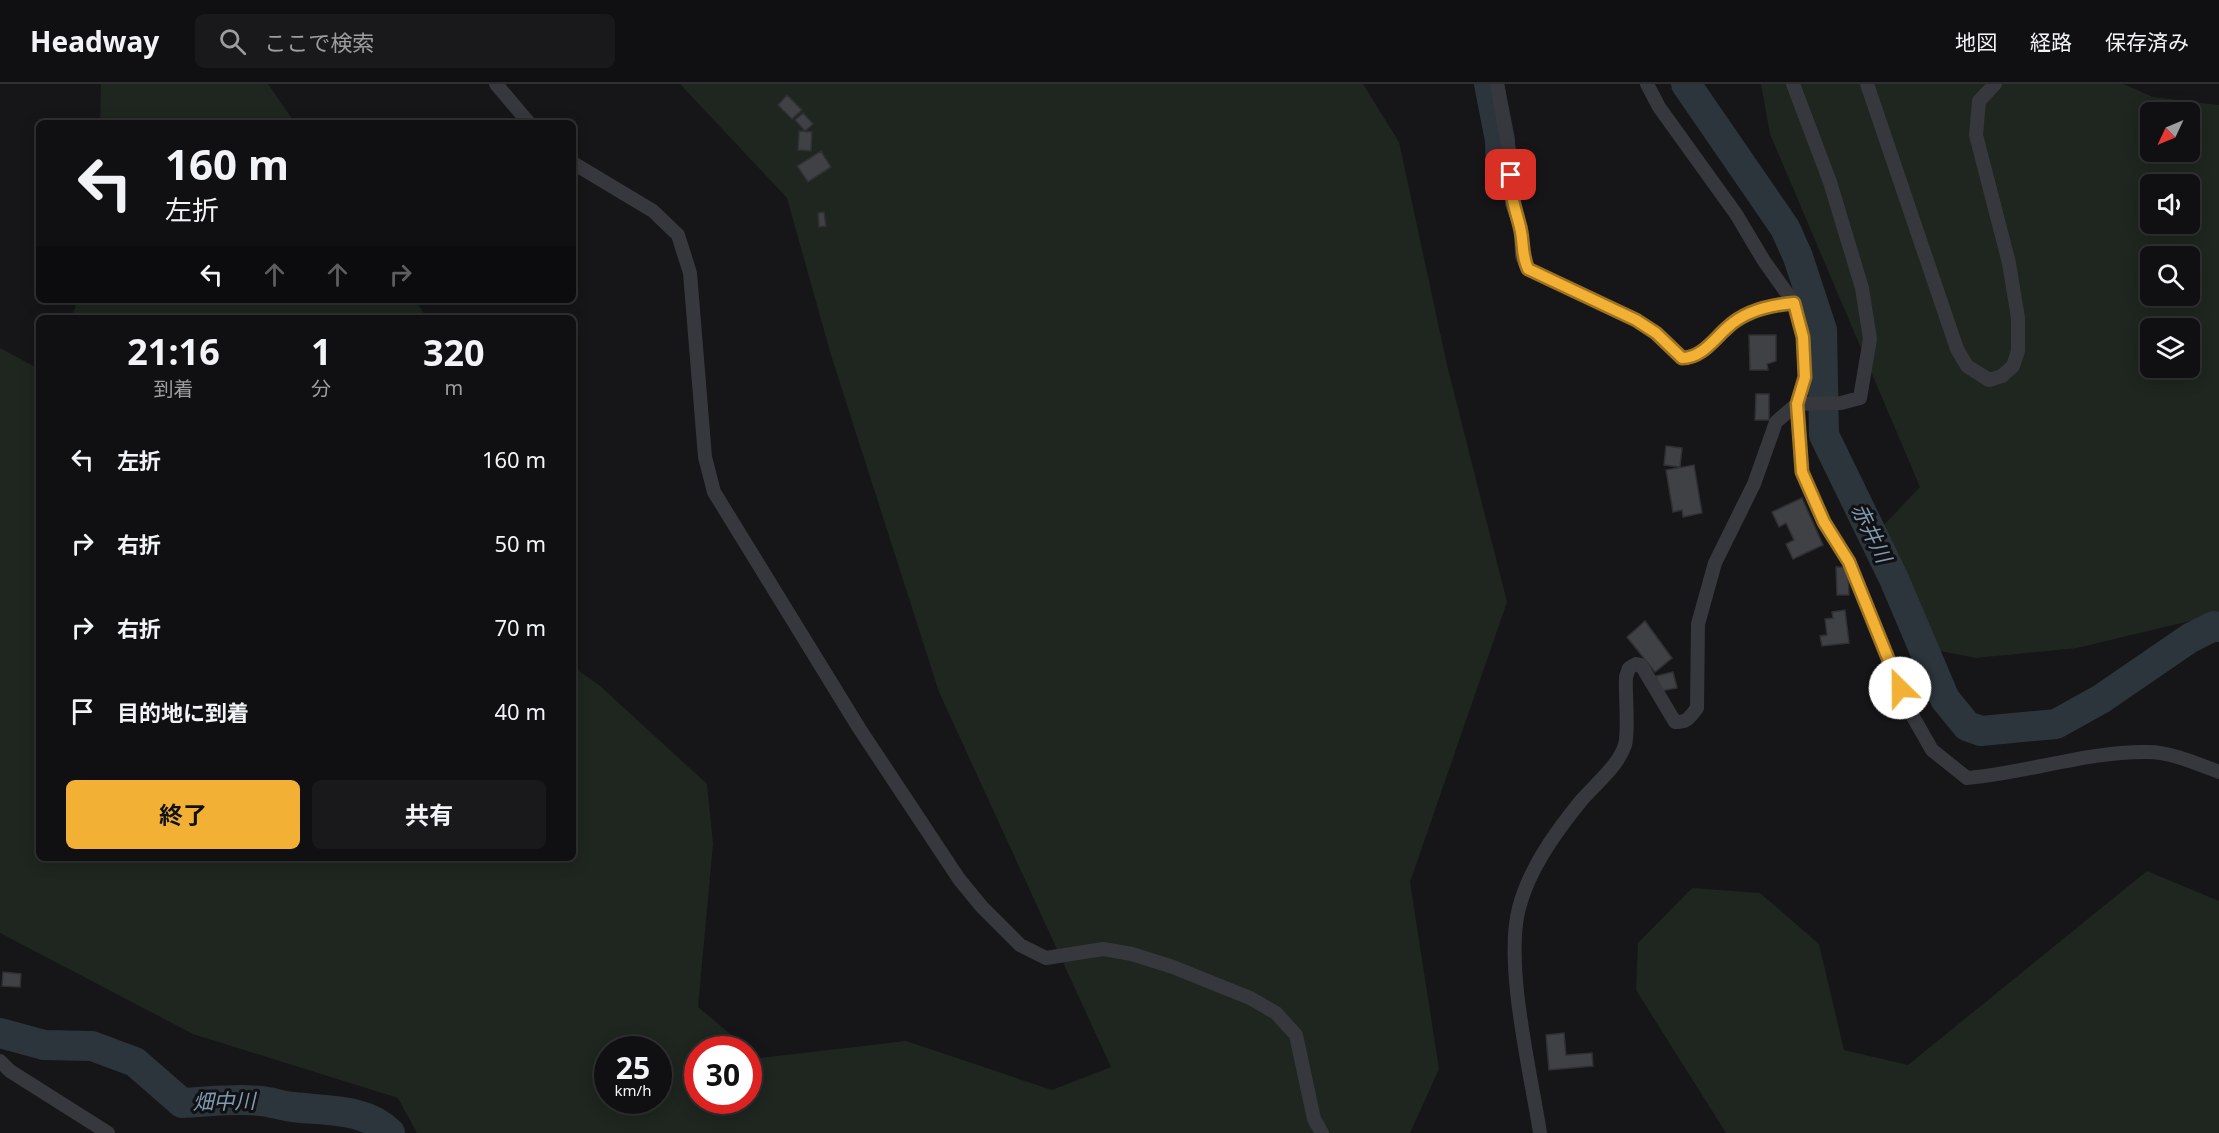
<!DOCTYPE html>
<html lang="ja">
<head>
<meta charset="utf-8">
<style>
  body { margin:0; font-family:"Noto Sans","Noto Sans JP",sans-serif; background:#19191b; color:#f1f3f6; height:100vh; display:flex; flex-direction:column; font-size:22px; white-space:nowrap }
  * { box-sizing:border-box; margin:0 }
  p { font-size:20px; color:#9c9d9f }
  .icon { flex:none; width:33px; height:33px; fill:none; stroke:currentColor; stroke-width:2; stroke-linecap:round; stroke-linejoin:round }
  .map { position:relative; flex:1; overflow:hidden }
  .side { position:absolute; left:36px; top:231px; width:540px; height:546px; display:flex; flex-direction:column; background:#101012; border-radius:9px; box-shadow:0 3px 15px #0003,0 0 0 2px #303032 }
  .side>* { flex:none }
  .guide { position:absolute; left:36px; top:36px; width:540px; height:183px; border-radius:9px; box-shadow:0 3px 15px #0003,0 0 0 2px #303032; background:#101012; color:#f1f3f6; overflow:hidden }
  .needle { width:39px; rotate:226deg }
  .fabs { position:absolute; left:2140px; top:18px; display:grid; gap:12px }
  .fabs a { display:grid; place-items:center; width:60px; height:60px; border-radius:9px; background:#101012; box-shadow:0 3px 15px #0003,0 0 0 2px #303032; font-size:30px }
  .speed { position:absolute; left:594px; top:952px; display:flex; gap:12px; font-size:30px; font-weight:700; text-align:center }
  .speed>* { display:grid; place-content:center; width:78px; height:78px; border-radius:50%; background:#101012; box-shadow:0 3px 15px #0003,0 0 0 2px #303032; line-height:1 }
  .speed small { font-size:15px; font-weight:400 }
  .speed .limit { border:9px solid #d22; background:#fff; color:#111 }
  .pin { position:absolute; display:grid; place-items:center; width:51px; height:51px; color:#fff; margin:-26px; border-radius:12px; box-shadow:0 3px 9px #0006 }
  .me { position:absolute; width:66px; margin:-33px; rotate:337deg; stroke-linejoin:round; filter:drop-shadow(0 0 4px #0008) }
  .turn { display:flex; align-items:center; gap:21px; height:126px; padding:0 30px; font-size:27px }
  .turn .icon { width:78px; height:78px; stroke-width:2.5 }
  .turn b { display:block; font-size:42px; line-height:51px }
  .lanes { display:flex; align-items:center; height:57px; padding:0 30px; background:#0003; justify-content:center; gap:30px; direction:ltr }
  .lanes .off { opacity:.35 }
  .eta { display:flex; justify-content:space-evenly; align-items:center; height:102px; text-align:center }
  .eta b { font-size:36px; font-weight:700; line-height:42px }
  .action { display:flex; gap:12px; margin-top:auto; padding:12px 30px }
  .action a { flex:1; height:69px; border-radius:9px; background:#f2b134; color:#111; font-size:24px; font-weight:700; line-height:69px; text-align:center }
  .action a+a { background:#19191b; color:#f1f3f6 }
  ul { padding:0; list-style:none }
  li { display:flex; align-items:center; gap:18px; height:84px; padding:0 30px }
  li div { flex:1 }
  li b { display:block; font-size:22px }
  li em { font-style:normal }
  header { display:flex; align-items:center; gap:36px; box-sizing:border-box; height:84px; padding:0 30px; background:#101012; border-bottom:2px solid #303032 }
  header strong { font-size:28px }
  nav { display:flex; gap:33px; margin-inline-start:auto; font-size:21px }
  .search { width:420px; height:54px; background:#19191b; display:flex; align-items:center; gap:15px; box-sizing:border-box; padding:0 21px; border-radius:9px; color:#9c9d9f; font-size:22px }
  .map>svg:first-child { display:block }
</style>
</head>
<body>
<header>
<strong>Headway</strong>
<div class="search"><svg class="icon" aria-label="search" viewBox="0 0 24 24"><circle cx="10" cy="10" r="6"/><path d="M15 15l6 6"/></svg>ここで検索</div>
<nav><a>地図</a><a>経路</a><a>保存済み</a></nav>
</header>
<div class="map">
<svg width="2219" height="1049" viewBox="0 0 2219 1049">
  <rect width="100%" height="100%" fill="#161618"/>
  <!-- green -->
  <path fill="#1e261f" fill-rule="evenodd" d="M101,0h167l27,39h-195z
    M680,0h683l36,58 48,223 60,237 -97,280 29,187 -29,64h-993l-19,-35 -205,-64 -193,-101v-585l39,21v489h534v-191l26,18 108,99 6,60 -15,163 61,51 147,-17 146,49 59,-23 -172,-375 -108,-337 -44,-157zM608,966h50v51h-50zM698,966h50v51h-50z
    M1761,0h362l30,13 66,8v509l-142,34 -101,10 -41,-8 -52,-124 37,-39 -150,-353zM2151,28h39v40h-39zM2151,100h39v40h-39zM2151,172h39v40h-39zM2151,244h39v40h-39z
    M78,216h337l12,18h-356z
    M2147,787l72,30v232h-493l-90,-143 2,-47 54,-55 68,5 59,51 25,106 64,15z"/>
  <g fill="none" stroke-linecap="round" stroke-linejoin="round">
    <!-- river -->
    <path stroke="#2c353c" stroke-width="30" d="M1489,0l11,56 1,33
      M1686,0l99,144 13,29 24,73 2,105 70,144 51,120 22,27 14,5 75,-7 45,-25 89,-61 24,-12 5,1
      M0,949l44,12 48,1 43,16 47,41c26,-1 53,-5 79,-2 11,1 21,5 32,6 32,4 73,1 97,26"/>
  </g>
  <!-- building -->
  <path fill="#404145" stroke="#303034" stroke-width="1.5" d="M787,11l15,15 -10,9 -14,-14z
    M803,29l10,11 -8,7 -10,-11z
    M799,47l13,1 -1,19 -13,-1z
    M821,67l10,16 -23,15 -11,-16z
    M824,128l2,14 -7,1 -1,-14z
    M1749,251h27v26l-9,3 1,6h-18z
    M1756,310h13v26h-14z
    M1666,362l16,2 -2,19 -16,-2z
    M1694,381l8,48 -19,4 -1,-7 -9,2 -7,-42z
    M1802,414l21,47 -30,14 -7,-15 8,-4 -8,-17 -7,4 -7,-15z
    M1836,483h12l1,28h-12z
    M1845,526l4,33 -27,3 -2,-10 7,-1 -2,-16 8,-1 -1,-6z
    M1645,537l27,37 -17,14 -28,-35z
    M1673,588l4,16 -17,3 -4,-15z
    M3,888l18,2 -1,13 -18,-1z
    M1564,949l2,22 26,-2 1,13 -44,4 -3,-35z"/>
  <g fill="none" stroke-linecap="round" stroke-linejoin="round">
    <!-- minor -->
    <path stroke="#37383d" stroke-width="14" d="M496,0l33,39
      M1497,0l14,78 1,42 9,24 1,28 6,13 108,51 20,13 26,25c22,0 33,-23 50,-34 20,-14 38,-19 62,-21
      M1647,0l12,23 77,107 28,47 30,42 9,34 2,40 -8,27 5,68 22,51 25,39 59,146 24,42 35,28c61,-5 120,-27 181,-26 23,0 50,12 71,20
      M1867,0l90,265 10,17 22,14 13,-4 11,-10 5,-15v-33l-9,-55 -33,-128 3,-34 16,-17
      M573,79l80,48 25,24 12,38 15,184 9,35 145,236 100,151 23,28 38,38 26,13 57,-9 29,5 41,13 77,31 26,15 20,22 18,84 8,14
      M0,977l10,10 98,62
      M1540,1049c-9,-59 -36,-169 -21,-225 10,-39 36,-75 61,-106 14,-17 38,-35 45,-57 4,-15 0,-51 1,-68l3,-9 7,-4 5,1 34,57c12,1 15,-5 22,-14l1,-84 17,-61 39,-79 22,-62 21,-18 44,-1 19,-5 10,-59 -8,-51 -32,-106 -37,-98"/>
  </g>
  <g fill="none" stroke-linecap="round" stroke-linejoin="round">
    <!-- route casing -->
    <g stroke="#9d7322" stroke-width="15">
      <path id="route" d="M1511,91c-1,21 4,32 9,52 4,15 1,27 8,42l108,51 20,13 26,25c20,0 32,-19 46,-31 18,-17 43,-22 66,-24l9,34 2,40 -8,27 5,68 22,50 25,40 51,126"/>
    </g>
    <!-- route -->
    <use href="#route" stroke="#f2b134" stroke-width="10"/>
  </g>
  <g text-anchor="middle" stroke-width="6" stroke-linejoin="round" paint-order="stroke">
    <!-- water labels -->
    <g font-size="21" font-style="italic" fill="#7f9bb3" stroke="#111113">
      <text transform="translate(1871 449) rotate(64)" y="7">赤井川</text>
      <text transform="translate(224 1018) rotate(-1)" y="7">畑中川</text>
    </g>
  </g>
</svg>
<div class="fabs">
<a><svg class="needle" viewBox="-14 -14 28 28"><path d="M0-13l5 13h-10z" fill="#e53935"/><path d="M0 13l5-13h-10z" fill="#9c9d9f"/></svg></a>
<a><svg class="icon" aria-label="sound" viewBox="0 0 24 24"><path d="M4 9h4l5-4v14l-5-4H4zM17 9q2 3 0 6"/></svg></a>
<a><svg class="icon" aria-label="search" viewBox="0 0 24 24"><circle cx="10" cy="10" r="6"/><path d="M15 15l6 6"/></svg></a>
<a><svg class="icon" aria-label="layers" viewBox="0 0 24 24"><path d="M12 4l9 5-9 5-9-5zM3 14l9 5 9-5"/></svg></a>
</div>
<div class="speed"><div>25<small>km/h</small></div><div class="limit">30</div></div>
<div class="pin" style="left:1511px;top:91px;background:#d93025"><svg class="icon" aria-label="arrive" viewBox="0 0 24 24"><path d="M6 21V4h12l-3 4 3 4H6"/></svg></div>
<svg class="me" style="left:1900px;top:604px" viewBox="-20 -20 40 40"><circle r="19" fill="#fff"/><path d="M0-13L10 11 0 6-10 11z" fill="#f2b134"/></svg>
<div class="guide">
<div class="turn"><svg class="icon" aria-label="left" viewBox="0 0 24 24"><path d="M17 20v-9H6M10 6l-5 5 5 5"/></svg><div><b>160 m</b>左折</div></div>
<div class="lanes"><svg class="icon" aria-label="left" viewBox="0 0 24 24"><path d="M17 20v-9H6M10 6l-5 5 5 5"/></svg><svg class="icon off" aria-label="ahead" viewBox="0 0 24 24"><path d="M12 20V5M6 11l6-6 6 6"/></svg><svg class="icon off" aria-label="ahead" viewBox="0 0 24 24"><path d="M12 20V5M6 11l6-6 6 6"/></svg><svg class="icon off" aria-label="right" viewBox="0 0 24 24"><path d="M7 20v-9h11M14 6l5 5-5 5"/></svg></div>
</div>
<section class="side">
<div class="eta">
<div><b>21:16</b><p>到着</p></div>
<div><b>1</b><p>分</p></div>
<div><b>320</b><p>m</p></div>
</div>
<ul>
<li><svg class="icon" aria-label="left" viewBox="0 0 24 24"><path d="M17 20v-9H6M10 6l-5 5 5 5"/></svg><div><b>左折</b></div><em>160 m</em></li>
<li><svg class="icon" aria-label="right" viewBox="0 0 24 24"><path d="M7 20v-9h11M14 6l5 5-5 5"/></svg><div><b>右折</b></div><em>50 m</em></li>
<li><svg class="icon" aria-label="right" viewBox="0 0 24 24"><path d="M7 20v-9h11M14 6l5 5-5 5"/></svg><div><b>右折</b></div><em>70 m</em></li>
<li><svg class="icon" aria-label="arrive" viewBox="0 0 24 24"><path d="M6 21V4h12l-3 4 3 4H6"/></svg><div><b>目的地に到着</b></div><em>40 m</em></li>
</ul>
<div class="action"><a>終了</a><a>共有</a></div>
</section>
</div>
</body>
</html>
